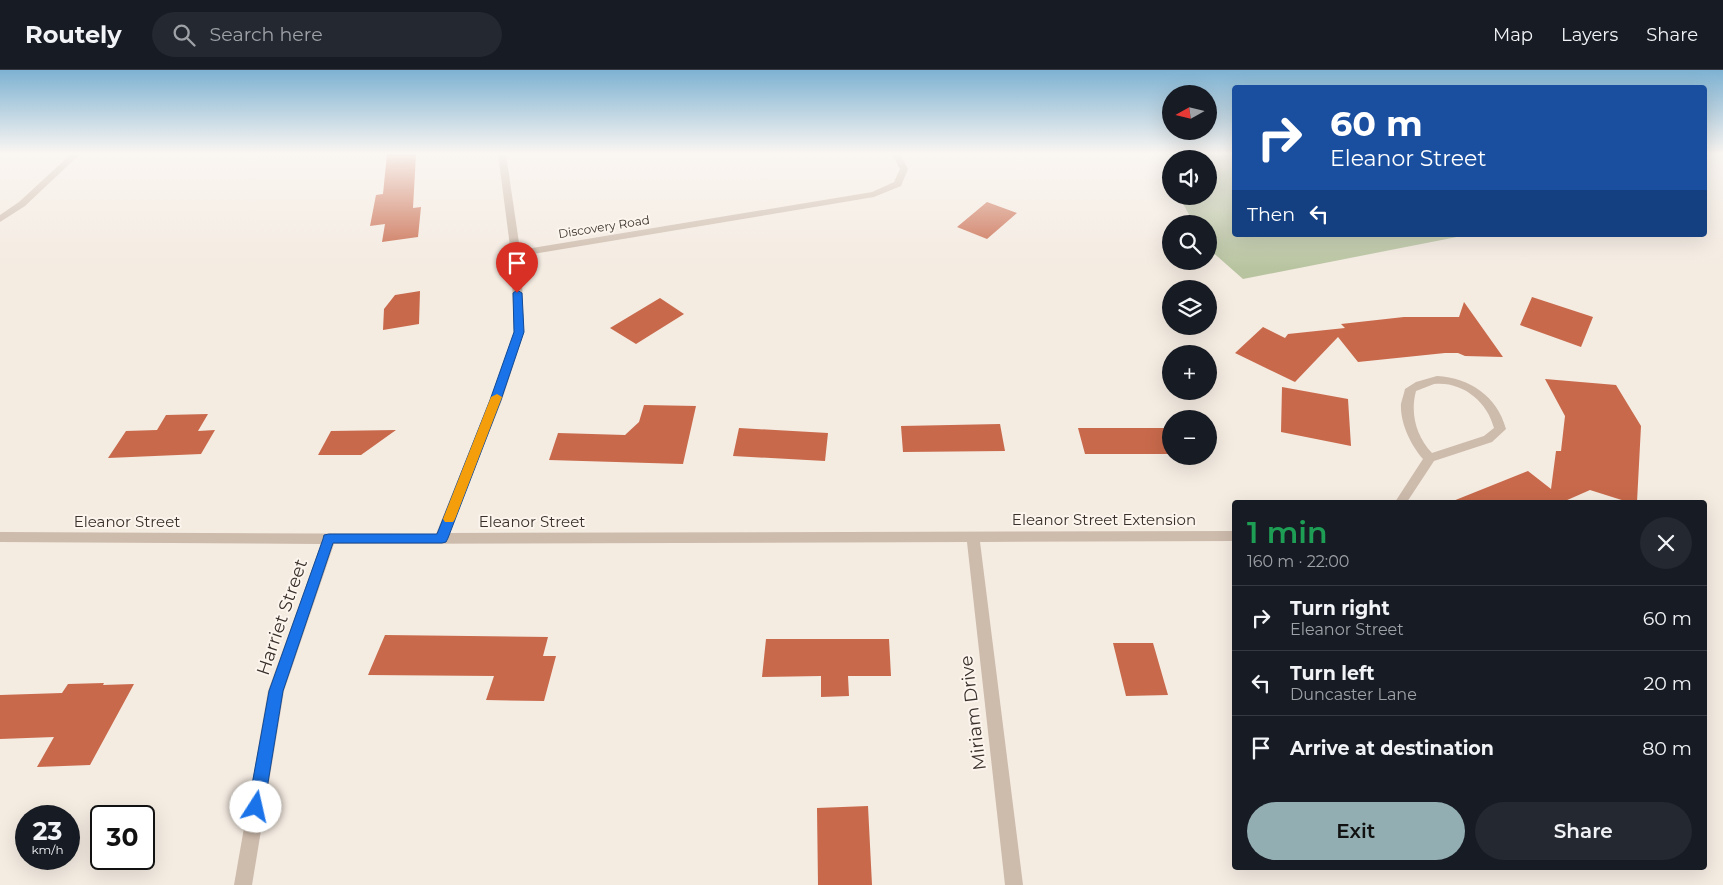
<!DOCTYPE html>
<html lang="en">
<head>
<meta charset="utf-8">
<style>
  body { margin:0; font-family:Montserrat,sans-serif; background:#242831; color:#f1f3f6; height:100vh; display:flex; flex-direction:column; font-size:19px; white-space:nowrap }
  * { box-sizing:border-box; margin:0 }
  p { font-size:16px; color:#9ea1a6 }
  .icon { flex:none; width:28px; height:28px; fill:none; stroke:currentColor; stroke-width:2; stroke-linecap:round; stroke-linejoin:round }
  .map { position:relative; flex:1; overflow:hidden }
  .side { position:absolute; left:1232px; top:430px; width:475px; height:370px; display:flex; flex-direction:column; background:#171b24; border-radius:5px; box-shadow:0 5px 20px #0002 }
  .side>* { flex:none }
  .banner { position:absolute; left:1232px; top:15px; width:475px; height:152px; border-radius:5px; box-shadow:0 5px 20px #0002; background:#1a4fa0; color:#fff; overflow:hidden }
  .needle { width:32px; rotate:262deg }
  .fabs { position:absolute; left:1162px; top:15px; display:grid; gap:10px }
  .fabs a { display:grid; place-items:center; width:55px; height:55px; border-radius:50%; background:#171b24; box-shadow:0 5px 20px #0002; font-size:25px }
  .speed { position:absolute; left:15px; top:735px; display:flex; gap:10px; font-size:25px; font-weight:700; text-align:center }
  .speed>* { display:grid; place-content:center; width:65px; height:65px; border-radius:50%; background:#171b24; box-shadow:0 5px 20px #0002; line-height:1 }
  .speed small { font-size:12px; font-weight:400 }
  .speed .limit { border:2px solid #111; border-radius:8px; background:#fff; color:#111 }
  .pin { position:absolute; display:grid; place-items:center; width:42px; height:42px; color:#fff; margin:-51px -21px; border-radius:50% 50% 50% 0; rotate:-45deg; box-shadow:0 0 5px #0007 }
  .pin .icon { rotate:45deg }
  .me { position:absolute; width:55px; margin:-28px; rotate:10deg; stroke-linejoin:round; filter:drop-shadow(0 0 4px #0008) }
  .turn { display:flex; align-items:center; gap:18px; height:105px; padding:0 15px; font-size:22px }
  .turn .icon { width:65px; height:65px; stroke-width:2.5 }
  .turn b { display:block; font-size:35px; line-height:42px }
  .then { display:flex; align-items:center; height:48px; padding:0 15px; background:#0003; gap:10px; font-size:19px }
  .round { display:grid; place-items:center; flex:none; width:52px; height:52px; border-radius:26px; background:#242831 }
  .head { display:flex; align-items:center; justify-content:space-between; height:85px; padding:0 15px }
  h1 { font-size:30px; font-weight:600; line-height:38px; color:#1e9e55 }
  .primary-button { display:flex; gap:10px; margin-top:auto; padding:10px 15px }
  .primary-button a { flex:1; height:58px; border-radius:30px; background:#92aeb2; color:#111; font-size:20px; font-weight:600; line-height:58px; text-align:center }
  .primary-button a+a { background:#242831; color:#f1f3f6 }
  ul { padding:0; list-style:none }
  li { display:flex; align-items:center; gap:15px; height:65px; padding:0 15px; border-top:1px solid #363941 }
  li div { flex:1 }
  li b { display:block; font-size:19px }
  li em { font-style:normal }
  header { display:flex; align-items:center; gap:30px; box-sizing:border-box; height:70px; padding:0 25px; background:#171b24; border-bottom:1px solid #363941 }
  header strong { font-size:24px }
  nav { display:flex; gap:28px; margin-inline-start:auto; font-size:18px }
  .search { width:350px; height:45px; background:#242831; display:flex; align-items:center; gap:12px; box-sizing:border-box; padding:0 18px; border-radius:28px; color:#9ea1a6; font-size:19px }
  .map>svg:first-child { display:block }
</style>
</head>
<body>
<header>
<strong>Routely</strong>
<div class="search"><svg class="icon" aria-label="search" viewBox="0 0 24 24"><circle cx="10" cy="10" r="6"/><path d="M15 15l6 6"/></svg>Search here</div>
<nav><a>Map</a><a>Layers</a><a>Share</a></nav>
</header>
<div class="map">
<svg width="1723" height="815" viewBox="0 0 1723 815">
  <rect width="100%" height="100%" fill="#f4ebe1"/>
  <!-- green -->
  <path fill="#b8c4a0" d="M1185,84h50v81h232l-224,44 -34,-30v-25h-15l-15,-28h30v-37h-25z"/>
  <!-- building -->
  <path fill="#c8694b" d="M387,84h29l-3,54 8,-1 -3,30 -36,5 3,-18 -15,2 6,-31 7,-1z
    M987,132l30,11 -30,26 -30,-12z
    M420,221l-1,33 -36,6 1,-21 11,-14z
    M1532,227l61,20 -12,30 -61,-22z
    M660,228l24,16 -48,30 -26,-16z
    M1464,232l39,55 -38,-1 -7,-3h-13l-87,9 -20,-25 -43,45 -60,-29 28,-26 22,11 3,-4 57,-6 -4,-4 63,-7h55z
    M1545,309l71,6 25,41 -4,76h-9l-38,-12 -25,11 2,1h-114v-1l75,-30 23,18 5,-38h5l4,-35z
    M1282,317l66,12 3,47 -70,-14z
    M644,335l52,1 -13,58 -134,-4 9,-27 67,2 14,-13z
    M208,344l-10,17 17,-1 -14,24 -93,4 18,-27 31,-1 9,-15z
    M1000,354l5,27 -102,1 -2,-26z
    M739,358l89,5 -3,28 -92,-5z
    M1078,358h86l7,26h-86z
    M396,360l-35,25h-43l13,-24z
    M385,565l163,2 -5,19h13l-12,45 -58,-1 8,-24 -126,-1z
    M766,569h123l2,37h-43l1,20 -28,1v-21l-59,1z
    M1113,573h40l15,52 -42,1z
    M104,613l-1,2 31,-1 -44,81 -53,2 17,-30 -54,2v-44l62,-2 6,-9z
    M868,736l4,79h-54l-1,-77z"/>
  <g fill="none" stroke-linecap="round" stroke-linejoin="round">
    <!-- minor -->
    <path fill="#cdbbac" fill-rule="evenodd" d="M71,84h9l-55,52 -25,16v-7l19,-13z
      M498,84h8l14,96 352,-58 22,-10 6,-13 -8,-15h8l8,15 -7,17 -27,11 -353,59 3,76 -22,68 -53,133 786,-2v10l-255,1 43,343h-18l-38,-343 -633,2 -50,147 -32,194h-18l34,-194 53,-147 -321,-2v-10l436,2 54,-134 24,-68 -3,-78z
      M1437,306c33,2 60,20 69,53l-14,13 -58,19 -27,41h-12l28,-43c-12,-14 -23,-36 -22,-55 1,-5 3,-10 4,-15l11,-7zM1434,314c28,-3 53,17 60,44l-10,8 -52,17c-16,-17 -22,-40 -16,-62z"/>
  </g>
  <!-- sky -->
  <linearGradient id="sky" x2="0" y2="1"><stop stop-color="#7eb2d2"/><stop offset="0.42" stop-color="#faf6f2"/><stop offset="1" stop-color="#faf6f2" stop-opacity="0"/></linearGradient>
  <rect width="1723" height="198" fill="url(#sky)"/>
  <!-- route -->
  <path fill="#1a73e8" stroke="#114b97" d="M517,220l5,3 2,39 -23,68 -53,138 -2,4 -4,1h-109l-50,148 -19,116 -3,6 -5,2 -5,-2 -3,-6 21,-116 54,-152 1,-4 5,-1h108l53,-134 24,-68 -1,-39z"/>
  <!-- slow -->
  <path fill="#f59e0b" d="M497,324l5,3 -47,122 -2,3h-8l-2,-3 48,-122z"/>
  <g text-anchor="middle" stroke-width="4" stroke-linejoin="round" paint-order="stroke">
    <!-- far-street labels -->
    <g font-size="12" fill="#3b302b" stroke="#fbf5ee">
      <text transform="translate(604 157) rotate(-9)" y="4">Discovery Road</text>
    </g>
    <!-- street labels -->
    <g font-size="15" fill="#3b302b" stroke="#fbf5ee">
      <text x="1104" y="455">Eleanor Street Extension</text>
      <text x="127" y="457">Eleanor Street</text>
      <text x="532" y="457">Eleanor Street</text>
    </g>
    <!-- near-street labels -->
    <g font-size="18" fill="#3b302b" stroke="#fbf5ee">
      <text transform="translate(282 547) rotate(-71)" y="6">Harriet Street</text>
      <text transform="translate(973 643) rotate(-97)" y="6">Miriam Drive</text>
    </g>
  </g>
</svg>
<div class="fabs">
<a><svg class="needle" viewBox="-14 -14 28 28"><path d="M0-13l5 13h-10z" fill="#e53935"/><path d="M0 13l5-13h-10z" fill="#9ea1a6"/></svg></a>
<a><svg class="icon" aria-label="sound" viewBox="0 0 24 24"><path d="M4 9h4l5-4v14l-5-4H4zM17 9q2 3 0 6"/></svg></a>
<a><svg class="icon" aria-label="search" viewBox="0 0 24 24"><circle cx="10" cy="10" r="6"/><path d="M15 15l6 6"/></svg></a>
<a><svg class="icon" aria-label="layers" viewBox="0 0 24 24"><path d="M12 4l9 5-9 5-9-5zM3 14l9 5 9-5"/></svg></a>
<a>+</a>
<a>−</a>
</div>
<div class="speed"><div>23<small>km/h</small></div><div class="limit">30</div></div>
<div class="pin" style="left:517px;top:223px;background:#d93025"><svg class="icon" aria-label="arrive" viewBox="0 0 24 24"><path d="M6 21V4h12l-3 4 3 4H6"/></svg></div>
<svg class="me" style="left:256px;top:737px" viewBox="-20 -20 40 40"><circle r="19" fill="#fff"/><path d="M0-13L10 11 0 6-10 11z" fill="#1a73e8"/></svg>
<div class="banner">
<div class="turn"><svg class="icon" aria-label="right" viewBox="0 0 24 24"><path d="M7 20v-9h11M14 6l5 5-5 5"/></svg><div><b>60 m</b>Eleanor Street</div></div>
<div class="then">Then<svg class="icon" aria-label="left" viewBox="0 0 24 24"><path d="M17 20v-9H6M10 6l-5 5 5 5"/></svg></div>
</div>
<section class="side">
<div class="head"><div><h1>1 min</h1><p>160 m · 22:00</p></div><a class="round"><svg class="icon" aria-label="close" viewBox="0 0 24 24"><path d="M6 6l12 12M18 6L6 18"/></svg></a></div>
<ul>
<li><svg class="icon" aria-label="right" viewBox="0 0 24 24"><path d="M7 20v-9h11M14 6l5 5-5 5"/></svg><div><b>Turn right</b><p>Eleanor Street</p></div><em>60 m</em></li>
<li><svg class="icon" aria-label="left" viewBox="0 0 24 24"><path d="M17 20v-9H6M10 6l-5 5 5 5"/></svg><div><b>Turn left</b><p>Duncaster Lane</p></div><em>20 m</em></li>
<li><svg class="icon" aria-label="arrive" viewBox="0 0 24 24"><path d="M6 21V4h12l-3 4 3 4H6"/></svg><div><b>Arrive at destination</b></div><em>80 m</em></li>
</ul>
<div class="primary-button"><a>Exit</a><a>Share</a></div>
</section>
</div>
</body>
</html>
